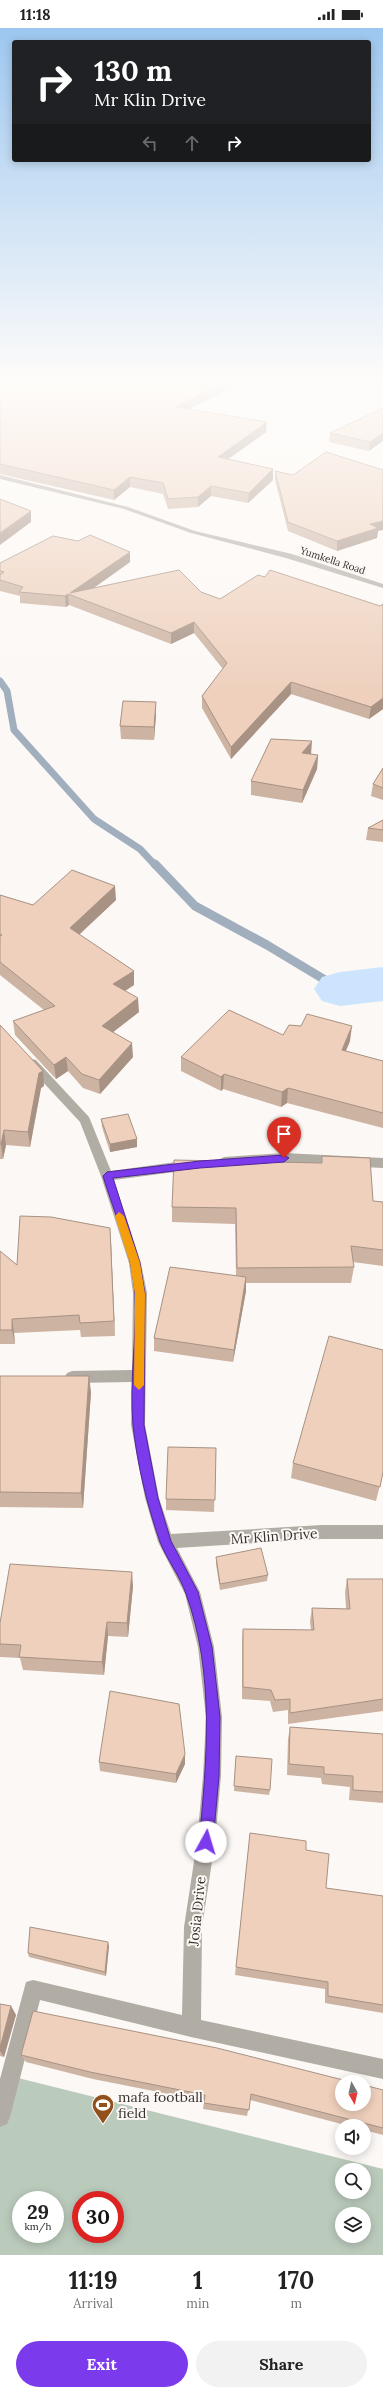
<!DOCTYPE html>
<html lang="en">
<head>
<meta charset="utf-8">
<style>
  body { margin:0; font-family:Lora,serif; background:#f2f2f2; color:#222; height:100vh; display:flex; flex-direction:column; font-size:15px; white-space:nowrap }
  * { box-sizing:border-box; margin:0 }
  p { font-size:13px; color:#767676 }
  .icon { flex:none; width:22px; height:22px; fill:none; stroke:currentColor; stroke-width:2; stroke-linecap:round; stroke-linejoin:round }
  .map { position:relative; height:2227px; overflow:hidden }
  .sheet { display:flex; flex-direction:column; background:#fff; flex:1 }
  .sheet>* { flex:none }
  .top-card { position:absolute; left:12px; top:12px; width:359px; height:122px; border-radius:4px; box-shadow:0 2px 10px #0003; background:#202124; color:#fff; overflow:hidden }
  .needle { width:26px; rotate:172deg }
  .buttons { position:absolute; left:335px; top:2047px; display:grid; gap:8px }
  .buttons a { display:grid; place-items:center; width:36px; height:36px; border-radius:50%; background:#fff; box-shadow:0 2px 10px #0003; font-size:20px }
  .speed { position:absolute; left:12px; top:2163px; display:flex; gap:8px; font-size:20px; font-weight:700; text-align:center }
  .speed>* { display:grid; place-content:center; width:52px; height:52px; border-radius:50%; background:#fff; box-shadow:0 2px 10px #0003; line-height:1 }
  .speed small { font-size:10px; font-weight:400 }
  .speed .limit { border:6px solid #d22; background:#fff; color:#111 }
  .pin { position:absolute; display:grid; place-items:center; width:34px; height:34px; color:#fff; margin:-41px -17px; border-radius:50% 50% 50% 0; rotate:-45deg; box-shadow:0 0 4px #0007 }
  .pin .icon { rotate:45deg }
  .me { position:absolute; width:44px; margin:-22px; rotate:6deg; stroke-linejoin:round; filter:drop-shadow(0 0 3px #0008) }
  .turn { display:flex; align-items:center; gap:14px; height:84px; padding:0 16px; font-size:18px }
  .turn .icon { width:52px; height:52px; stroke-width:2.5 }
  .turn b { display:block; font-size:28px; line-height:34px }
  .lanes { display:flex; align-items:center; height:38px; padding:0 16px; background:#0003; justify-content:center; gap:20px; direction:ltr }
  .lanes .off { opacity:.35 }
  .eta { display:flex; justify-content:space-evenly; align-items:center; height:68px; text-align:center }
  .eta b { font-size:24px; font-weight:800; line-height:28px }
  .button { display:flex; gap:8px; margin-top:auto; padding:8px 16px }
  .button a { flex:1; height:46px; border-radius:24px; background:#7c3aed; color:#fff; font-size:16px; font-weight:800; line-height:46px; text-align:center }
  .button a+a { background:#f2f2f2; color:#222 }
  .status { display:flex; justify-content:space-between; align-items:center; height:28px; padding:0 20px; background:#fff; direction:ltr }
  .status svg { height:11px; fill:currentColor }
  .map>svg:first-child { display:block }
</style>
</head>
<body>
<div class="status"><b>11:18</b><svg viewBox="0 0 49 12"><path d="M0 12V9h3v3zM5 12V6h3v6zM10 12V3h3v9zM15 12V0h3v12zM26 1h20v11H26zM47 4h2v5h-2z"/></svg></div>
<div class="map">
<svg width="383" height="2227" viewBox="0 0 383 2227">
  <rect width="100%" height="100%" fill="#fcf8f5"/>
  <!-- green -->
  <path fill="#bacabb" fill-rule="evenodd" d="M2,2046l381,95v86h-383v-174zM342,2142h22v22h-22zM21,2172h34v34h-34zM81,2172h34v34h-34zM342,2186h22v22h-22z"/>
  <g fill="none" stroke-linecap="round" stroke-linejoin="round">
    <!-- stream-far1 -->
    <path stroke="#a0aebe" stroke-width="7" d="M0,653l7,10 7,39 80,89 46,30 15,16"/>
    <!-- stream -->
    <path stroke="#a0aebe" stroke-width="9" d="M155,836l40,42 72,39 73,44"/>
    <!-- river -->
    <path fill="#cce4fd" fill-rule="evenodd" d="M383,939v34l-43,5 -18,-5 -8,-12 8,-12 18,-5z"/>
    <!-- street -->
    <path fill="#b1aca4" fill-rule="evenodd" d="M0,447l128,32 67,24 97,23 91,30v4l-97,-30 -95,-25 -67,-24 -124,-30z
      M32,1031l4,1 53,57 22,54 79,-11 4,2 2,3 -2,3 -4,2 -76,10 27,83 6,30 -2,132 14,73 12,36 151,-9h61v14h-61l-145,9 23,44 14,55 8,70 -1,59 -6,66 -13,85 -1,93 182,39v20l-192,-42 -151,-37 -30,117 -3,7 -7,3v-48l26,-97 7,-2 149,35 2,-88 13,-85 6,-66 3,-59 -8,-70 -13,-53 -27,-52 -13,-44 -14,-73 1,-43 -60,1 -5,-2 -2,-4 2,-4 5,-2 60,-1 1,-77 -4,-30 -28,-87 -21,-54 -52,-56 -2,-3 2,-3z
      M284,1125l99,5v10l-99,-5 -60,4 -4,-2 -2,-3 2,-3 4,-2z"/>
  </g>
  <!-- wall -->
  <path fill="#cdb3a2" d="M0,356l190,25 76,23 -38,27 45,10v11l-25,23 -37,-7 -13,11 -30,2 -5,-15 -33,-7 -16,13 -114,-26z
    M383,380l-14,43 -40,-9 1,-9z
    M275,443l103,60 -1,7 -40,13 -49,-20 -13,-51z
    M130,534l-36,26 107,4 19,7 45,-22 115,29 3,-2v105l-14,10 -78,-25 -60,65 -29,-51v-12l21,-27 -29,-36 -23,11 -102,-39 -3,2 -46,-4v-7l-20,-5v-28z
    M156,687l-2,25 -33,-1 -1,-13z
    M318,727l-1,14 -15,34 -51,-8v-14z
    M383,740v32l-12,-4 2,-12z
    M383,792v22l-17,-2 2,-12z
    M0,867l33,10 83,-5 -37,35 55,36v14l-9,6 14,21 -26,20 20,25 -33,37 -17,-6 -15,-17 -12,8 -41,-44 -2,-14 31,-11 -44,-35z
    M0,997l44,61 -3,2 -11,59 -24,-2 -3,14h-3z
    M283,1007l67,6 -4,10 37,10v67l-96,-25 -6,4 -58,-18 -2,2 -40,-20v-14z
    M101,1091l36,20v8l-27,5 -8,-25z
    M322,1128l51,45 10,1v64l-30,-4 1,5 -3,16h-105v8l-13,71 -79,-11v-13l82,-62 -1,-52 -63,-2v-15l149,-44z
    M111,1215l4,93 -34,1 -1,-7 -66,3 1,11h-15v-93l17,14z
    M0,1348l91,16 -8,116 -83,-1z
    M216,1420l-2,64 -48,-2v-11z
    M293,1435l90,10 -7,28 -85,-23z
    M216,1529l52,18 -1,6 -47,9 -4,-26z
    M347,1551h36v132l-95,13v-14l-15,2 -3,-11 -28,-2v-58l1,-12 68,1 -1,-9 2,-13 34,1 -1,-17z
    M133,1558l-5,51 -20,-1 -4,39 -81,-5 -3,-12 -20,-1v-34z
    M290,1699l93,7v69l-34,-3 1,-13 -28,-3 -1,-6 -34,-3 1,-36z
    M236,1728l34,34 -1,5 -35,-4z
    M99,1734l86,2 -9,19 -76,-12z
    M250,1805l56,17 20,38 57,8v117l-58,-10v-14l-90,-14z
    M109,1918l-3,30 -77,-19 -1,-4z
    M0,1976l11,2 5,9 -12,42 -4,-1z
    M21,2027l362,35v45l-19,-5v-4h-15l-99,-26 -3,16 -44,-7 1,-8 -111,-22 -67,-17z"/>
  <!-- shaded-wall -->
  <path fill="#a79284" d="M220,356h18l-62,32v-9z
    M267,394l-1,10 -49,35 1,-10z
    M383,405v8l-14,10 1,-9z
    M273,441v11l-25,23 1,-10z
    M130,449v10l-16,13v-10z
    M211,458v10l-13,11v-10z
    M31,483v11l-31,23v-12z
    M383,493v9l-5,1 -1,7 -40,13v-10l33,-17z
    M130,524v10l-51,36 -9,-5z
    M68,566l1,11 -3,2 -1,-11z
    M194,594v11l-23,11v-11z
    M291,654v12l-60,65v-12z
    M383,670v11l-14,10 2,-12z
    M156,674v13l-2,25v-13z
    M312,713l-1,14 -9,-2z
    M318,727l-1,14 -15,34 1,-13z
    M115,858l1,14 -45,42 -1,-14z
    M134,943v14l-20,13 -1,-14z
    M138,970l1,14 -36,28 -1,-14z
    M352,998l-2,15 -10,23 2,-14z
    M132,1015l1,14 -33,37 -1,-14z
    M66,1029l2,14 -12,8 -2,-14z
    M43,1043l1,15 -3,2 -11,59 -2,-15 11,-59z
    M224,1046l-1,15 -2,2v-14z
    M288,1060l-1,15 -6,4 1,-15z
    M4,1102l2,15 -3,14 -2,-15z
    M137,1111v8l-27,5v-8z
    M110,1200l1,15 4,93 -1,-15z
    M246,1249v14l-13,71 1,-12z
    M12,1291l2,14 1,11 -3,-14z
    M89,1348l2,16 -8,116 -2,-15z
    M132,1544l1,14 -5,51 -1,-14z
    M107,1594l1,14 -4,39 -2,-13z
    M185,1726v10l-9,19v-9z
    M108,1914l1,4 -3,30 -1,-4z
    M11,1978l5,9 -12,42 -4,-6v-3z"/>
  <!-- building -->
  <path fill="#eed0bc" stroke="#a79284" d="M0,356h220l-44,23 91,15 -49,35 55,12 -24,24 -38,-7 -13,11 -30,2 -5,-16 -33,-6 -16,13 -114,-26z
    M383,380v25l-13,9 -40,-9z
    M326,424l57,18v51l-13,3 8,4 -41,13 -49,-19 -13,-51 18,4z
    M0,471l31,12 -31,22z
    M90,507l40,17 -60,41 109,-23 22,22 19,7 38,-24 7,2 5,-7 110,36 3,-2v94l-12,9 -80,-25 -60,65 -29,-51 25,-33 -33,-41 -23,11 -103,-39 -3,2 -46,-4 4,-5 -23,-7v-5l4,-3 -4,-1v-8l53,-27 25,5z
    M123,673l33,1 -2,25 -34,-1z
    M271,711l41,2 -10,12 16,2 -15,35 -52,-9z
    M383,740v20l-10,-4z
    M383,792v10l-15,-2z
    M72,842l43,16 -45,42 64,43 -21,13 25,14 -36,28 30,17 -33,37 -17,-6 -16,-17 -12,8 -41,-44 42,-15 -55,-44v-26l2,-1h-2v-40l33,10z
    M229,982l54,25 6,-10 12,1 6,-12 45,12 -10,24 41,11v52l-95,-25 -6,4 -58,-18 -3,3 -40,-20z
    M0,997l43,46 -4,2 -11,59 -24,-2 -3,14h-1z
    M128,1086l9,25 -27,5 -9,-25z
    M322,1128l48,2 3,43 10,1v48l-32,-4 3,21 -117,1 -1,-60 -64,-1 2,-47 148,3z
    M20,1188l31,1 59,11 4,93 -34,2 -1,-8 -67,4v11h-12v-79l17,14z
    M170,1239l76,10 -12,73 -80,-12z
    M329,1308l54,14v122l-3,15 -87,-24z
    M0,1348h89l-8,117 -81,-1z
    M168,1419l48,1 -1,52 -49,-1z
    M261,1520l7,27 -48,9 -4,-27z
    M10,1536l122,8 -5,51 -20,-1 -5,40 -83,-5 2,-12 -21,-1v-21z
    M347,1551h36v120l-93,14v-14l-15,1 -4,-10 -28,-3v-58l71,1 -2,-22 38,1z
    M110,1663l69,13 6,50 -9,20 -77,-12z
    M290,1699l93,7v58l-30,-2v-14l-29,-2v-7l-35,-3z
    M236,1728l36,3 -2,31 -36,-4z
    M250,1805l56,8v9l23,4 -3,34 57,8v109l-55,-9v-14l-92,-15z
    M30,1899l78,15 -3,30 -77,-19z
    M0,1976l11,2 -11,42z
    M33,1983l184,37 134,34h-9v22h22v-19l19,5v38l-132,-34 -2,16 -45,-7 1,-8 -115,-23 -69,-17z"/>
  <!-- sky -->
  <linearGradient id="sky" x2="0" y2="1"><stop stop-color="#9dc7f0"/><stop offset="0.53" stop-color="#fefcfa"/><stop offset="1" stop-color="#fefcfa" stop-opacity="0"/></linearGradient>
  <rect width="383" height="668" fill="url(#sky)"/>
  <!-- route -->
  <path fill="#7c3aed" stroke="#51269a" d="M284,1127l5,3 -5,4 -84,6 -87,10 27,85 5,31 -1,131 14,73 13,43 27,51 14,55 8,70 -1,59 -6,66 -2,5 -5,2 -5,-2 -2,-5c8,-82 16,-169 -13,-248 -6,-18 -19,-34 -26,-52 -13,-37 -23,-78 -27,-117 -4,-43 4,-87 2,-130 -2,-40 -21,-82 -32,-119l4,-4 93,-11z"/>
  <!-- slow -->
  <path fill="#f59e0b" d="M119,1184l5,4 16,47 5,31 -1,91 -5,5 -5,-5 1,-91 -5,-31 -15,-47z"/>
  <!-- icons -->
  <defs>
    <g id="stadium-pin" transform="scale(1.15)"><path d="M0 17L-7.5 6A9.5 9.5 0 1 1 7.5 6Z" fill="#91501c" stroke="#fcf8f5"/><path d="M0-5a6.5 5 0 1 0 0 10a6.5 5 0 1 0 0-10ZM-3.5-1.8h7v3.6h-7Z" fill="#fff"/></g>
  </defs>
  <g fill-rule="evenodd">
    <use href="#stadium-pin" x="103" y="2077"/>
  </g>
  <g text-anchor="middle" stroke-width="4" stroke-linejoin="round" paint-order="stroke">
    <!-- far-street labels -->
    <g font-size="10" fill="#38302b" stroke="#fcf8f5">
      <text transform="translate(333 532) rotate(18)" y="4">Yumkella Road</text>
    </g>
    <!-- near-street labels -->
    <g font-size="14" fill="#38302b" stroke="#fcf8f5">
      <text transform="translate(274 1508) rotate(-4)" y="5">Mr Klin Drive</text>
      <text transform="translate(197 1883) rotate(-84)" y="5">Josia Drive</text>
    </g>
    <!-- near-poi labels -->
    <g font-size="14" fill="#38302b" stroke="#fcf8f5" text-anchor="start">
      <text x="118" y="2074">mafa football<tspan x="118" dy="16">field</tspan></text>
    </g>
  </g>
</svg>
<div class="buttons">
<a><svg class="needle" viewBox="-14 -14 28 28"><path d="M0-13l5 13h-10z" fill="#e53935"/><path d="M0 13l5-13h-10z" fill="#767676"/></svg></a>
<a><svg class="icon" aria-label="sound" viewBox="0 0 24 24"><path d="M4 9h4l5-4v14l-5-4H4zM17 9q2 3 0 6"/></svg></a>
<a><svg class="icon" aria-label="search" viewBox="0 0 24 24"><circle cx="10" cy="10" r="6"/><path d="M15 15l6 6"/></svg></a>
<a><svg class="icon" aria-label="layers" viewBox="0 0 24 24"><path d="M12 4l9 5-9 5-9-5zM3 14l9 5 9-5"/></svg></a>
</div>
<div class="speed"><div>29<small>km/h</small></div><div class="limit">30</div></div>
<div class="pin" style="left:284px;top:1130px;background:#d93025"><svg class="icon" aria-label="arrive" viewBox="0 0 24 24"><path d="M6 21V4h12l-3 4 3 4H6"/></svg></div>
<svg class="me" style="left:206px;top:1814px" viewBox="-20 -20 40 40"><circle r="19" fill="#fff"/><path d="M0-13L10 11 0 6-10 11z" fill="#7c3aed"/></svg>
<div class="top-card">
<div class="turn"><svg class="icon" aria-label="right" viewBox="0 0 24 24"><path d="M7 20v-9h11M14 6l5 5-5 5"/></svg><div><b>130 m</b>Mr Klin Drive</div></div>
<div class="lanes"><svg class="icon off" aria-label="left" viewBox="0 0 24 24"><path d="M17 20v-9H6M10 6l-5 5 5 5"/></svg><svg class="icon off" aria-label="ahead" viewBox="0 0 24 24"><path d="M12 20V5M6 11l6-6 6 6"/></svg><svg class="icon" aria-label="right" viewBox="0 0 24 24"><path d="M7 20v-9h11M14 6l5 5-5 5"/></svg></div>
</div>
</div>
<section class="sheet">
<div class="eta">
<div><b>11:19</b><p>Arrival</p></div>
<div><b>1</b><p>min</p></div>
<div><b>170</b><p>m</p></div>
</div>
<div class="button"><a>Exit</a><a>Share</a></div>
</section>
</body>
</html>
